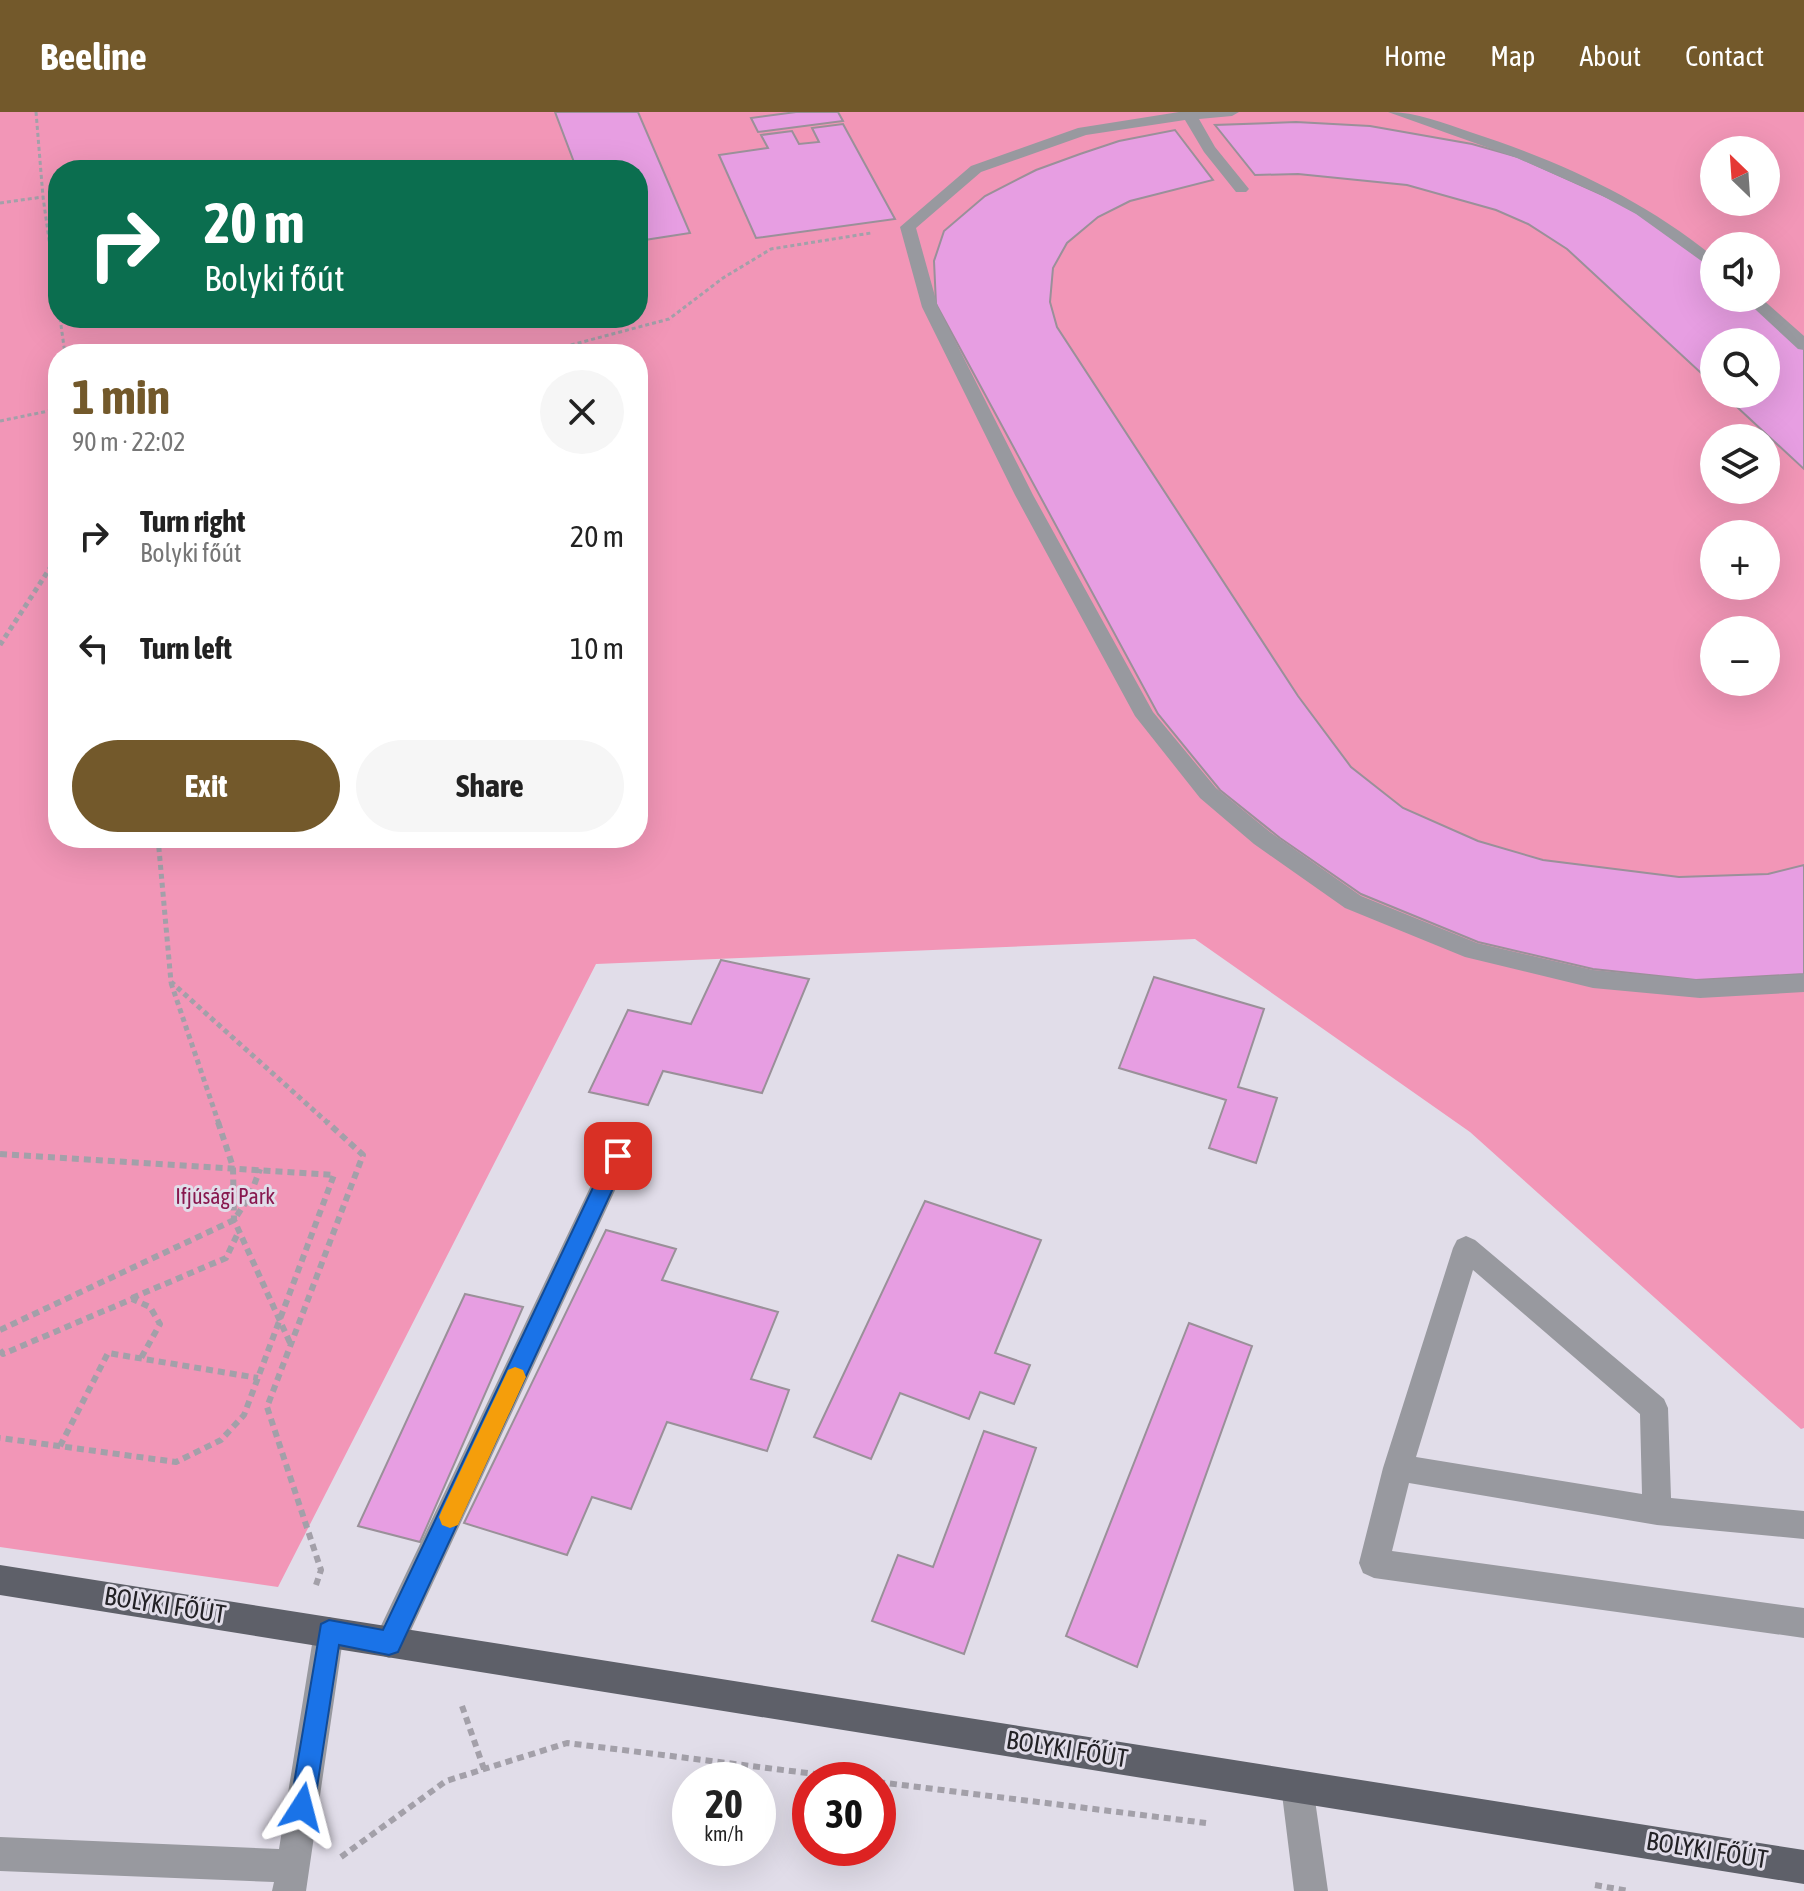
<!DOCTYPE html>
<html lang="en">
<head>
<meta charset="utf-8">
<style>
  body { margin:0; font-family:"Asap Condensed",sans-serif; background:#f6f6f6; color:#222; height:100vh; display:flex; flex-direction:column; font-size:30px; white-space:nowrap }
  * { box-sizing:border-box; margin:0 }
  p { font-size:26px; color:#767676 }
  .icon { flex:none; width:44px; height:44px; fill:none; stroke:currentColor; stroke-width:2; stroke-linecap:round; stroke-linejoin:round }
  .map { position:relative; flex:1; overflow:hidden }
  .panel { position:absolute; left:48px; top:232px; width:600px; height:504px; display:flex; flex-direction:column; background:#fff; border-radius:32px; box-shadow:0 8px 32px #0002 }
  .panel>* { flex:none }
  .banner { position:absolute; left:48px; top:48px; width:600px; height:168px; border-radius:32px; box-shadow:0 8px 32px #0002; background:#0b6e4f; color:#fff; overflow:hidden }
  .needle { width:52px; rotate:335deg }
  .tools { position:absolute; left:1700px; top:24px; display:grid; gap:16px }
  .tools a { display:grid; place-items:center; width:80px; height:80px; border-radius:50%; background:#fff; box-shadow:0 8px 32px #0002; font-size:40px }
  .speed { position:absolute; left:672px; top:1650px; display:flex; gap:16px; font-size:40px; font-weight:700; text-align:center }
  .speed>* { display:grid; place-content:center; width:104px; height:104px; border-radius:50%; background:#fff; box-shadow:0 8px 32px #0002; line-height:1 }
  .speed small { font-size:20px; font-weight:400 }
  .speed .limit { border:12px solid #d22; background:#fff; color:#111 }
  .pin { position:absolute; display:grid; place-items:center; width:68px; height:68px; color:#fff; margin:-34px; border-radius:16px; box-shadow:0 4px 12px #0006 }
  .me { position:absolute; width:88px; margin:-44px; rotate:9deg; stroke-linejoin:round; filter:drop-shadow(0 0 6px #0008) }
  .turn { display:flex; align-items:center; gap:28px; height:168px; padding:0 24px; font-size:36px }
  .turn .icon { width:104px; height:104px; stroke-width:2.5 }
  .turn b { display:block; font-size:56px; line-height:68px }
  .round { display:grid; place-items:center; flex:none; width:84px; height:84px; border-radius:42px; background:#f6f6f6 }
  .overview { display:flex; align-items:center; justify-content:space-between; height:136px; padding:0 24px }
  h1 { font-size:48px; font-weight:700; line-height:60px; color:#73592b }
  .primary-button { display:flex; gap:16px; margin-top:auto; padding:16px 24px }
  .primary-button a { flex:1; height:92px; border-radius:48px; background:#73592b; color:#fff; font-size:32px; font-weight:700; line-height:92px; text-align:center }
  .primary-button a+a { background:#f6f6f6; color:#222 }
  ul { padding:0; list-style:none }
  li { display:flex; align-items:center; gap:24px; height:112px; padding:0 24px }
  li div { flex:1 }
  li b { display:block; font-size:30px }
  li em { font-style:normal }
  header { display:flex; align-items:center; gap:48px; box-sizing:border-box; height:112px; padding:0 40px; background:#73592b; color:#fff }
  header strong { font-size:38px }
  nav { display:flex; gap:44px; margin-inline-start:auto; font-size:28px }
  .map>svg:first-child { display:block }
</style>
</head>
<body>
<header>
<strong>Beeline</strong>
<nav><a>Home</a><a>Map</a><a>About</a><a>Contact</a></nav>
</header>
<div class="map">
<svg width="1804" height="1779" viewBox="0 0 1804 1779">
  <rect width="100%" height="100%" fill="#e1dde9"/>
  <!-- green -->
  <path fill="#f296b7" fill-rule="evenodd" d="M0,0h1804v1316l-3,1 -331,-297 -275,-193 -599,25 -318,623 -278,-40zM1714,38h52v52h-52zM58,58h580v148h-580zM1714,134h52v52h-52zM1714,230h52v52h-52zM58,242h580v484h-580zM1714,326h52v52h-52zM1714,422h52v52h-52zM1714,518h52v52h-52z"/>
  <!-- building -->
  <path fill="#e79ee2" stroke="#9a9099" stroke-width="2" d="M555,0h83l52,121 -52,8v-71h-61z
    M796,0h42l5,9 -85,11 -7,-14z
    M1296,10l74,4 102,18 46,13 98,44 60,34 38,34v29h33l57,51v120l-81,-75h43v-52h-52v43l-147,-136 -39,-25 -32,-14 -89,-25 -109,-11 -43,1 -40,-50z
    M843,12l52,95 -139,19 -37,-83 49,-7 -7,-13 31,-4 7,13 20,-2 -7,-14z
    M1175,18l38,50 -83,21 -32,16 -31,26 -14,25 -3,34 7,25 241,369 53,71 52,41 75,33 65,19 136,17 89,-3 36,-9v109l-108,6 -103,-11 -115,-27 -117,-48 -81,-56 -60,-48 -62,-76 -222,-410 -2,-43 10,-30 41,-35 51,-26 44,-16 39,-13z
    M721,848l88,19 -47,114 -99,-22 -15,34 -59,-13 39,-82 63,14z
    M1154,865l110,32 -26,78 39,11 -21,65 -47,-15 17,-48 -107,-32z
    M925,1089l116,39 -46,113 35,12 -16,39 -34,-12 -11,27 -69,-26 -29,66 -57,-22z
    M606,1118l70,19 -14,31 116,32 -27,67 38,11 -22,61 -100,-29 -36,87 -39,-12 -25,58 -103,-32z
    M465,1182l58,13 -103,235 -62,-16z
    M1189,1211l63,23 -115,321 -71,-31z
    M984,1319l52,17 -72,206 -92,-33 26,-66 35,12z"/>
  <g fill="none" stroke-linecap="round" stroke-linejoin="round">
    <!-- path-far2 -->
    <path stroke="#a3a0a9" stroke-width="3" stroke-dasharray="4 3" stroke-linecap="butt" d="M36,0l7,85 15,106
      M0,91l43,-6
      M60,206l5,36
      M537,242l132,-35 54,-41 48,-29 100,-16
      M0,309l58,-12
      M57,435l1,-3"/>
    <!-- path-far1 -->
    <path stroke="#a3a0a9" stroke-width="5" stroke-dasharray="5 4" stroke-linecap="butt" d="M0,533l52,-80 6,-20
      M158,726l13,144 158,142
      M171,871l48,141"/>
    <!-- path -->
    <path stroke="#a3a0a9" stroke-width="6" stroke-dasharray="7 5" stroke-linecap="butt" d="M218,1010l15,45 1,53 57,125
      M0,1042l334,21 -90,240 -23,25 -45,22 -176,-24
      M132,1186l94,-40 12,-25
      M0,1218l234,-110 16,-24 10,-27
      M0,1238l3,4 129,-55 18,8 10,17 -19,34
      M60,1334l48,-93 150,25
      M316,1473l5,-15 -54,-163 96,-252 -36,-33
      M462,1594l22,63
      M878,1670l328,41
      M341,1745l105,-76 121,-38 296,37
      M1595,1773l34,6"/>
    <!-- minor -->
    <path fill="#98999f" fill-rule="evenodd" d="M1179,0h60l-7,4 -33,3 16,28 34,42 -3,3h-10l-32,-40 -19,-32 -99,15 -105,37 -65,56 22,79 95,188 120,217 63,76 54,44 91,64 116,47 116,27 107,10 104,-6v18l-104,6 -107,-10 -128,-31 -120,-49 -91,-64 -54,-46 -65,-82 -120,-221 -93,-188 -22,-80 71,-61 107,-38z
      M1388,0c29,0 55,11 82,20 89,29 171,66 244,125v13l-78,-56 -39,-21 -80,-35z
      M1743,186h18l43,38v14l-6,-1z
      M618,1033l9,3 4,8 -231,498 -11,4 -11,-4 -4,-11 4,-11 227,-476 4,-8z
      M1466,1124l9,4 189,159 4,9 3,90 133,13v28l-147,-14 -248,-42 -17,68 412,57v30l-430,-60 -11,-5 -4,-10 24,-95 70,-220 4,-8zM1473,1158l167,144 2,80 -226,-37z
      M329,1505l11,4 4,11 -38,259h-34l2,-9 -274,-11v-34l279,12 35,-217 4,-11z
      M1297,1658l12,4 4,12 15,105h-34l-13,-105 4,-12z"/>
    <!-- major -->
    <path fill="#5e6069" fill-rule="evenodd" d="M0,1453l1804,285v34l-1804,-289z"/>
  </g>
  <!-- route -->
  <path fill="#1a73e8" stroke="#114b97" stroke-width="2" d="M618,1036l7,3 3,5 -230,496 -9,3 -50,-10 -25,162 -3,9 -9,4 -9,-4 -3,-9 31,-183 8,-4 54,10 225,-474 3,-5z"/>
  <!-- slow -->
  <path fill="#f59e0b" d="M515,1255l8,3 3,7 -68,148 -8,3 -8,-3 -3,-8 3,-7 66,-140z"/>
  <g text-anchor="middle" stroke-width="6" stroke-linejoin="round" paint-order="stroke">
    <!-- park labels -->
    <g font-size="22" fill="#88184f" stroke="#e1dde9">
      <text x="225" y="1092">Ifjúsági Park</text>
    </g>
    <!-- near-street labels -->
    <g font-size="26" fill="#232226" stroke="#e1dde9">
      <text transform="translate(165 1493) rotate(9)" y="9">BOLYKI FŐÚT</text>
      <text transform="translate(1067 1637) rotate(9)" y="9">BOLYKI FŐÚT</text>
      <text transform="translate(1707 1738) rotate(9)" y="9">BOLYKI FŐÚT</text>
    </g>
  </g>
</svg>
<div class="tools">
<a><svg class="needle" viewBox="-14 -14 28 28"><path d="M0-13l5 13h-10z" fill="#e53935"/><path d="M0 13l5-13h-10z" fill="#767676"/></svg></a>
<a><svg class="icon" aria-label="sound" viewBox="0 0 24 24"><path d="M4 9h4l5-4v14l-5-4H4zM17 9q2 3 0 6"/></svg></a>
<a><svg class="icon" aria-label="search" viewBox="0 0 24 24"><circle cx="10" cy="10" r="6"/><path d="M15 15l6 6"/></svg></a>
<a><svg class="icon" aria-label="layers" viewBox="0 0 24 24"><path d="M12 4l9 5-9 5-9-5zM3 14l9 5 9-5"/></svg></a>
<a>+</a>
<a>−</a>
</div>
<div class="speed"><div>20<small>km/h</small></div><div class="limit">30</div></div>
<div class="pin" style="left:618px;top:1044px;background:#d93025"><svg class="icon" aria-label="arrive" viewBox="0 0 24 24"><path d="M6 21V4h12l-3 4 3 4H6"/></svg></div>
<svg class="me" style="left:302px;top:1695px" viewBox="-20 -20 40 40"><path d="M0-17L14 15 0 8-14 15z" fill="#1a73e8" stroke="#fff" stroke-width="4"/></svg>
<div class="banner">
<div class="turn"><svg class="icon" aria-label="right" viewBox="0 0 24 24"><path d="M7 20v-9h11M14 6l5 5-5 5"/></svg><div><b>20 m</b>Bolyki főút</div></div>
</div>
<section class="panel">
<div class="overview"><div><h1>1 min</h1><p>90 m · 22:02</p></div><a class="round"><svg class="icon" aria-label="close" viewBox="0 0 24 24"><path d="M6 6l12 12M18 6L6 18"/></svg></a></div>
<ul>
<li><svg class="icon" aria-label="right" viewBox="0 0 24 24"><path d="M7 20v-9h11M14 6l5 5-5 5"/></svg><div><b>Turn right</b><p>Bolyki főút</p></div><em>20 m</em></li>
<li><svg class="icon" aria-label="left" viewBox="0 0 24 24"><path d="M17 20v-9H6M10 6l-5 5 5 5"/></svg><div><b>Turn left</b></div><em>10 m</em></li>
</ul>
<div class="primary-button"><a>Exit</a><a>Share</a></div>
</section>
</div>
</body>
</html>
